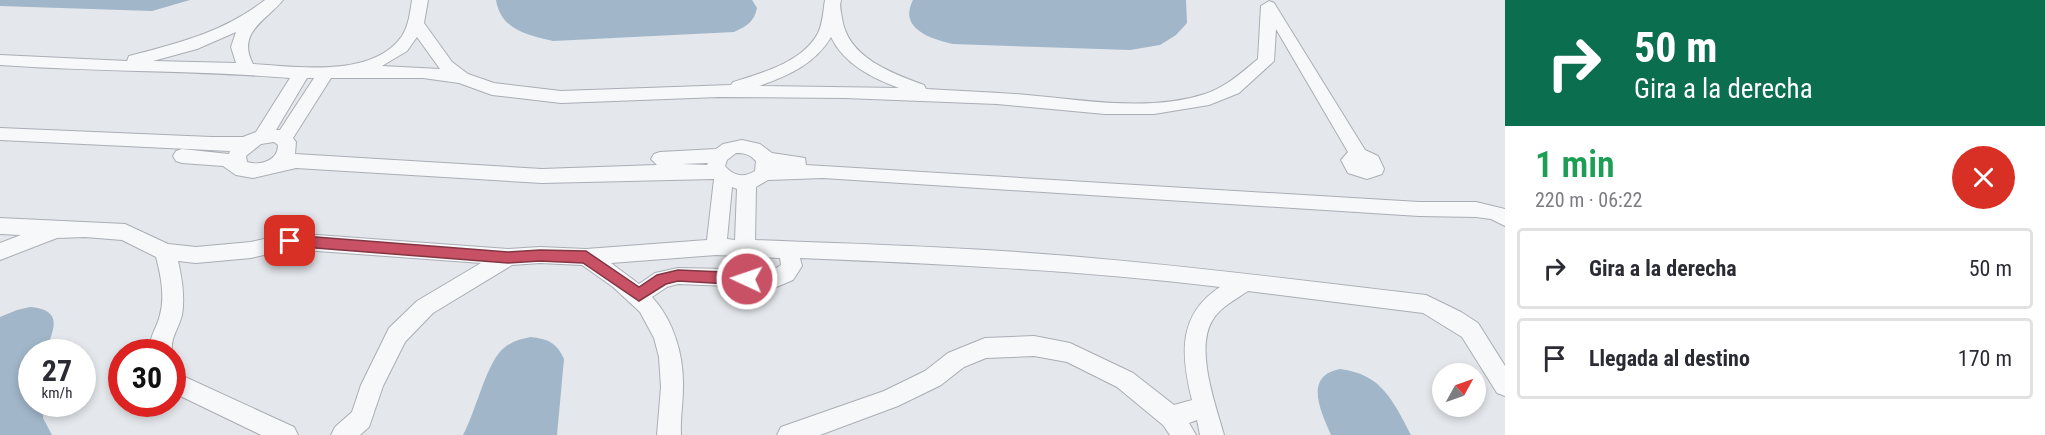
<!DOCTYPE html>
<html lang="es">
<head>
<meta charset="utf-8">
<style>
  body { margin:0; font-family:"Roboto Condensed",sans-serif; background:#f7f7f7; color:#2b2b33; height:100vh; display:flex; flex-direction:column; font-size:22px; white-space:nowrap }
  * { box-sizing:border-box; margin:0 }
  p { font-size:20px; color:#7c7c81 }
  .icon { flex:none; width:33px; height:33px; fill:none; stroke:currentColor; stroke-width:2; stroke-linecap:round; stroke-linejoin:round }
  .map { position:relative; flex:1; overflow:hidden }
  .drawer { display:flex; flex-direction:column; background:#fff; width:540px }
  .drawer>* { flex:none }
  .guide { background:#0b6e4f; color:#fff; overflow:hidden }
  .needle { width:39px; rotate:50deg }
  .controls { position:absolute; left:1432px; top:363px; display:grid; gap:12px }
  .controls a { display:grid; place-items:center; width:54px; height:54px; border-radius:50%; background:#fff; box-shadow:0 3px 9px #0003; font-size:30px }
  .speed { position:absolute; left:18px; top:339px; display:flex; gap:12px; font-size:30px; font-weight:700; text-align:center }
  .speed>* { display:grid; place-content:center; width:78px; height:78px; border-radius:50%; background:#fff; box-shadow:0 3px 9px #0003; line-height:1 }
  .speed small { font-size:15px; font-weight:400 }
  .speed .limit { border:9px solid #d22; background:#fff; color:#111 }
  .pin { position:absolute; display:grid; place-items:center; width:51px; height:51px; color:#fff; margin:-26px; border-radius:12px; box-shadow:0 3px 9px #0006 }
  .me { position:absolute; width:66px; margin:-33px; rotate:273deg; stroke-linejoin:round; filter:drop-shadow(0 0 4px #0008) }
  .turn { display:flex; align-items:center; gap:21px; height:126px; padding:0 30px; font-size:27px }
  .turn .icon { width:78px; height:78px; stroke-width:2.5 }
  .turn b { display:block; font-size:42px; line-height:51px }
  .round { display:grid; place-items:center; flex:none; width:63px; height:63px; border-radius:32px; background:#f7f7f7 }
  .summary { display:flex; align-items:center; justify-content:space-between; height:102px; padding:0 30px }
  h1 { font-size:36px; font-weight:600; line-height:45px; color:#1e9e55 }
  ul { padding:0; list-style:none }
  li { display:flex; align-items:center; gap:18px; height:81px; margin:0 12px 9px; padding:0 18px; border:3px solid #e1e1e2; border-radius:6px }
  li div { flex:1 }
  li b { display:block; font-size:22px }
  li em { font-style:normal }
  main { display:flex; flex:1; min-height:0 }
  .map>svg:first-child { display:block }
</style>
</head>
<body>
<main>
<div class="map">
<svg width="1505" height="435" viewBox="0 0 1505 435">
  <rect width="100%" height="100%" fill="#e4e7eb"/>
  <!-- water -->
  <path fill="#a1b6c9" d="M0,0h190l-38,11 -152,-5z
    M496,0h256l5,8c-3,14 -10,18 -23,24l-181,9c-26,-6 -52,-11 -57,-41z
    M913,0h273l1,23 -11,12 -16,10 -30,5 -177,-6c-22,-5 -55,-15 -40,-44z
    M30,307c34,3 24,22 15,45h-13v52h11v14l9,17h-52v-118l17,-7z
    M531,337c17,2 26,6 33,22l-7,76h-94c12,-22 22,-65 36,-82 8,-10 20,-14 32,-16z
    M1340,369c42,5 53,32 71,66h-80c-10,-23 -28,-59 9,-66z"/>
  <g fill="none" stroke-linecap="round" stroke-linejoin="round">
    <!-- minor casing -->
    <g stroke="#a9aeb5" stroke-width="2">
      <path id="minor" d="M265,0h18c-16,20 -47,32 -30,64 44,3 120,14 149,-28 7,-11 8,-24 10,-36h16l-4,23 28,39 16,12 26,9 67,8 170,-6 2,-3c29,-9 70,-20 85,-49 5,-10 5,-22 7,-33h16c-2,7 0,11 1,18 5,39 49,55 82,67l2,4c34,2 67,3 101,6 57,5 122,17 178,-1 21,-7 36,-21 53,-35l3,-53 8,-5 5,2 91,147 13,6 6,13 -2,5 -15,5 -19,-6 -7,-13 7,-8 -72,-123 -2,32 -35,32 -30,12 -55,9h-49l-108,-10 -152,-6 -126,-1 -158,6 -69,-8 -33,-12 -36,-5h-92l-38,60 3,4 -1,12 247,15 115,-4 -6,-6 3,-5 6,-2 56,-3 7,-5 19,-4 18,4 12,9 33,5 1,7 613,37h57l29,7v17l-14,-7 -15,-2 -57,-1 -596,-38 -55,2 -12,7 -1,53c105,4 209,7 314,16 119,10 238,25 357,39l35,17 17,11 27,43v30l-8,-3 -35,-56 -39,-24 -175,-22c-13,9 -28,16 -36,30 -17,29 4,85 12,114h-24l-3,-15 -8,3 7,12h-26l-7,-10 -46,-38 -50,-25 -33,-6 -48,2 -22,9 -23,18 -43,21 -78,29h-43l4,-8 103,-36 41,-20 23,-18 37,-15 49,-2 36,7 63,30 41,32 18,-5c-11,-44 -15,-85 28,-113 -140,-17 -280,-23 -420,-29l2,8 -9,14 -19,8 -96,-4 -11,3 -15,10c22,24 32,59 31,91 0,16 -3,31 -2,47h-24l4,-48 -2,-30 -5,-19 -14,-26 -27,-25 -31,-22 -42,-2 -28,2 -79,48 -28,29 -22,44 -14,41 -9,8h-29l4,-8 17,-15 9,-27 28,-57 28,-27 64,-38 -191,-14 -39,9 -55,5 -18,-2c4,17 7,36 4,54 -3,13 -12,23 -10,37h-22c-2,-14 7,-24 10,-37 5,-19 1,-39 -4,-58l-34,-17 -37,-3 -28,1 -57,22v-17l21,-8 -21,-1v-16l125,6 43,20 28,3 55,-5 39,-9 218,16 32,-2 46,2 121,-9 7,-61 -172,4 -246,-15 -43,10 -17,-3 -13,-9 -41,-3 -6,-2 -3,-5 3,-5 6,-2 47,5 1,-3 -230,-11v-12l211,9h32l13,-5 34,-54c-96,-8 -193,-6 -290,-13v-10l127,6 2,-5c49,-13 95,-24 136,-56zM236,32l-5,15 5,16 -83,-2 44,-12zM417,37l23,32 -58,-3 25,-15zM831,37c13,27 41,41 68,51l-140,-2c29,-10 56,-22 72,-49zM307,78h7l-34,52h-4zM274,142l4,3c0,16 -18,21 -31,17l-1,-6 15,-12zM736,153c9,0 13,1 20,8l-1,10c-11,7 -22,5 -30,-5l2,-6zM708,163l-1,2 -25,-1zM732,187l5,2 -2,51 -8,-1zM716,255l64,3 1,7 -8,5 -95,-2 -23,5 -16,11 -28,-21z
        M172,371l122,56 4,8h-37l-89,-43z"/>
    </g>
    <!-- minor -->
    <use href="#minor" fill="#f7f8fa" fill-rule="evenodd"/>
  </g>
  <!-- route -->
  <path fill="#c95166" stroke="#833542" stroke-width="1.5" d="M290,235l218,17 32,-2 46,1 53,36 18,-12 21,-5 69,3 5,1 2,5 -2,4 -5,2 -69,-4 -12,3 -27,17 -56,-38 -43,-2 -32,2 -218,-17 -7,-5z"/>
</svg>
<div class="controls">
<a><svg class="needle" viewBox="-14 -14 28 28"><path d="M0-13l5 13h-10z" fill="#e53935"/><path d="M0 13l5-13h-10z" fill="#7c7c81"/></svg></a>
</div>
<div class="speed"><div>27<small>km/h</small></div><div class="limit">30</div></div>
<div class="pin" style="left:290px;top:241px;background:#d93025"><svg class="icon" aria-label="arrive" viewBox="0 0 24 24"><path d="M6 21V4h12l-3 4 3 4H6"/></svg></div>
<svg class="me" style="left:747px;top:279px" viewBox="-20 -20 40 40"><circle r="17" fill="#c95166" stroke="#fff" stroke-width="3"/><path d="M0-11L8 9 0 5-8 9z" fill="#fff"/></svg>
</div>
<section class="drawer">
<div class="guide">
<div class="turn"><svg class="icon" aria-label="right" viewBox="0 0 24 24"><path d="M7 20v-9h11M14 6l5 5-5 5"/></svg><div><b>50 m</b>Gira a la derecha</div></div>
</div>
<div class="summary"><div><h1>1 min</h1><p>220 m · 06:22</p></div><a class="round" style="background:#d93025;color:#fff"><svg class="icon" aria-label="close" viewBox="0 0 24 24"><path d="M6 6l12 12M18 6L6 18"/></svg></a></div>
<ul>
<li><svg class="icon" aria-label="right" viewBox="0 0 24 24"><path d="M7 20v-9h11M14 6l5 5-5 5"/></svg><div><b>Gira a la derecha</b></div><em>50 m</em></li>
<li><svg class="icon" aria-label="arrive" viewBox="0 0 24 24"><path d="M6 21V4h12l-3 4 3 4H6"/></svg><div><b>Llegada al destino</b></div><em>170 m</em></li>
</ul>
</section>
</main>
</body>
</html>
